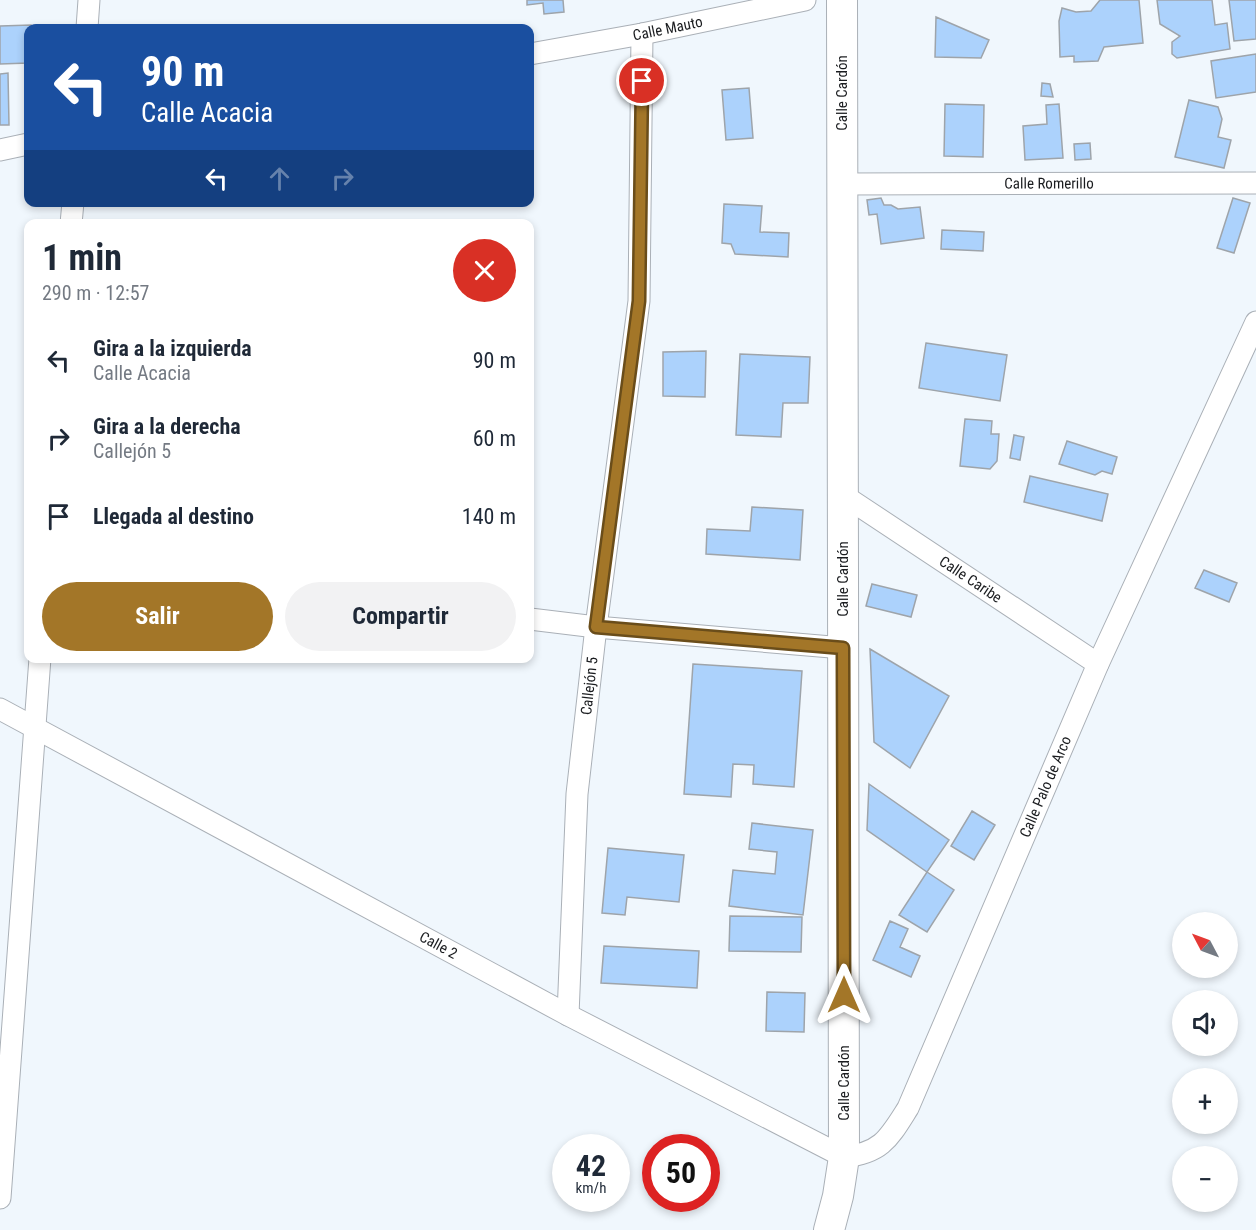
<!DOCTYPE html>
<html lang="es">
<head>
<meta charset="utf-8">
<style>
  body { margin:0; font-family:"Roboto Condensed",sans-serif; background:#f2f2f3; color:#1f2937; height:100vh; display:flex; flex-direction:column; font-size:22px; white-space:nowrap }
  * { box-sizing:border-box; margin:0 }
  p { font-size:20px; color:#747a83 }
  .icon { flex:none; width:33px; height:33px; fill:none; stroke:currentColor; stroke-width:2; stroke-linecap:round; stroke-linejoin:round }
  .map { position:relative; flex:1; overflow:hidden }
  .drawer { position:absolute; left:24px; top:219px; width:510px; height:444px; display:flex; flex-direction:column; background:#fff; border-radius:12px; box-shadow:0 3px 9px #0003 }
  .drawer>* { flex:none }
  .guide { position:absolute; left:24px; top:24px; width:510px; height:183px; border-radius:12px; box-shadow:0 3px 9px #0003; background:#1a4fa0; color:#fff; overflow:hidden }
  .needle { width:39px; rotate:311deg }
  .buttons { position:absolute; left:1172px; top:912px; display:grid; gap:12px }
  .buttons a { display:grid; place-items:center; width:66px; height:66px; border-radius:50%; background:#fff; box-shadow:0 3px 9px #0003; font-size:30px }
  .speed { position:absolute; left:552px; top:1134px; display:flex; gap:12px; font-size:30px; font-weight:700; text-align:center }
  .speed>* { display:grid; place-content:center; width:78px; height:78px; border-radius:50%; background:#fff; box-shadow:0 3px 9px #0003; line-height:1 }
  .speed small { font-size:15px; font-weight:400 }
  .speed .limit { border:9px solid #d22; background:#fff; color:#111 }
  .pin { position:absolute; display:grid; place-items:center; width:51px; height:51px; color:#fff; margin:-26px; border:3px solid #fff; border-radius:50%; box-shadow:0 2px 6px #0007 }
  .me { position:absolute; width:66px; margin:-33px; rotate:0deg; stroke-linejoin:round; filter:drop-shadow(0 0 4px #0008) }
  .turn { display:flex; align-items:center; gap:21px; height:126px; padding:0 18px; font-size:27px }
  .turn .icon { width:78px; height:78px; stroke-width:2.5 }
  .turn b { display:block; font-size:42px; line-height:51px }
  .lanes { display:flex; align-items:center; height:57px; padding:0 18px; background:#0003; justify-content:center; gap:30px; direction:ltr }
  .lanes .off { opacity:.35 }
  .round { display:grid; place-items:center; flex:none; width:63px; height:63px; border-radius:32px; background:#f2f2f3 }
  .headline { display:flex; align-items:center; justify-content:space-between; height:102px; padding:0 18px }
  h1 { font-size:36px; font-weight:700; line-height:45px }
  .action { display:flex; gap:12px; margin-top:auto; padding:12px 18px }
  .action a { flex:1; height:69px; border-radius:36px; background:#a37628; color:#fff; font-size:24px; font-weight:700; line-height:69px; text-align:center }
  .action a+a { background:#f2f2f3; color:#1f2937 }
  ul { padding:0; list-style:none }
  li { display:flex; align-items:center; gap:18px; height:78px; padding:0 18px }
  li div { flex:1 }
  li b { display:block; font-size:22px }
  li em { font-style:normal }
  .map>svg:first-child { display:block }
</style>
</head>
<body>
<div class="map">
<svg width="1256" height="1230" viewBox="0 0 1256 1230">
  <rect width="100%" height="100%" fill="#f0f7fd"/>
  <!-- building -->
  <path fill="#acd2fc" stroke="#9ea4aa" stroke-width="1.5" d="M527,0h36l1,12 -20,2 -1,-11 -16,2z
    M1100,0h39l4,43 -39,4 -6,14 -24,1v-6l-14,1 -1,-36 3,-13 14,4 15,-1z
    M1157,0h55l3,25 12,-2 3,26 -53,9 -5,-4v-12l8,-6 -20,-12z
    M1229,0h27v39l-22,2z
    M936,17l53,23 -8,18 -46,-1z
    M31,25v3h-3v35l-28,1v-38z
    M1256,54v38l-40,6 -5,-37z
    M8,73l1,52h-9v-51z
    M1042,83l8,1 3,13 -12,-1z
    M749,88l4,50 -27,2 -4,-50z
    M1189,100l29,7 4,12 -4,18 13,3 -7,28 -49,-11z
    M945,104l39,1 -1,52 -39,-1z
    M1059,104l4,54 -38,2 -2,-34 24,-2 -1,-19z
    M1090,143l1,16 -16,1 -1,-16z
    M881,198l3,7h7l7,4 22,-2 4,31 -43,6 -4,-30 -8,1 -2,-15z
    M1233,198l17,5 -16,50 -17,-5z
    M724,204l38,2 -2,26 29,1 -1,24 -53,-3 -4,-10 -9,-1z
    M942,230l42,2 -1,19 -42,-2z
    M926,343l81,12 -7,46 -81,-13z
    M706,351l-1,46 -42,-1v-44z
    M740,354l70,3 -2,46h-25l-2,34 -45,-2z
    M965,419l27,2 -1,13h8l-2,27 -7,8 -30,-3z
    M1014,435l10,2 -4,23 -10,-2z
    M1067,441l50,16 -5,17 -10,-3 -7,4 -36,-11z
    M1030,476l78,18 -6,27 -78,-19z
    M752,507l51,3 -3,50 -94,-6 1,-25 43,2z
    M1204,570l33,13 -8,19 -34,-14z
    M872,584l45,11 -6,22 -45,-11z
    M870,649l79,47 -39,72 -36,-26z
    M693,664l109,7 -8,116 -41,-3 1,-19 -21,-1 -2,33 -47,-3z
    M869,784l80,56 -22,32 -60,-42z
    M972,811l23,14 -21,35 -23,-14z
    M752,823l61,7 -10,85 -74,-9 4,-36 42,4 2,-22 -28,-3z
    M608,848l76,7 -5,47 -52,-5 -2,18 -23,-2z
    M927,872l27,18 -27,42 -28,-17z
    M730,916l72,1 -1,35 -72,-1z
    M890,921l18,8 -8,18 20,9 -9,21 -38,-17z
    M604,946l95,5 -2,37 -96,-5z
    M767,992l38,1 -1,39 -38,-1z"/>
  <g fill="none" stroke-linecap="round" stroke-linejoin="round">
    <!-- street casing -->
    <g stroke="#aab0b7" stroke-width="23">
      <g id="street">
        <path d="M87,28l2,-28"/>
        <path id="s1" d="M530,54l112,-20 163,-34"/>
        <path d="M0,150l28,-6"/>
        <path id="s2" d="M842,184l414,-1"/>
        <path d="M71,224l2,-22"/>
        <path id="s3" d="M843,495l255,169"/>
        <path d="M530,619l66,8 247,21"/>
        <path id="s4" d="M0,709l568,306 276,142c38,-4 45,-19 64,-49l190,-444 158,-342"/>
        <path id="s5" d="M568,1015l9,-221 19,-167 43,-326 3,-267"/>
        <path d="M0,1198l40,-540"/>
      </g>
    </g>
    <!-- secondary casing -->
    <g stroke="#aab0b7" stroke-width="32">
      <path id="secondary" d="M829,1230l9,-34 6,-39 -2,-1157"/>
    </g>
    <!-- street -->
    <use href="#street" stroke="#fff" stroke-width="21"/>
    <!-- secondary -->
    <use href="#secondary" stroke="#fff" stroke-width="30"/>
  </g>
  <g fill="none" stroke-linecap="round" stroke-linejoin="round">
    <!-- route casing -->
    <g stroke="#6a4d1a" stroke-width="15">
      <path id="route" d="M642,81l-3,220 -43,326 247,21 1,347"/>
    </g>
    <!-- route -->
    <use href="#route" stroke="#a37628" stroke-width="10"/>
  </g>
  <g text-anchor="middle" stroke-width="4.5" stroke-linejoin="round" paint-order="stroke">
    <!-- street labels -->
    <g font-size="15" fill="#1a1c1f" stroke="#fff">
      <text dy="5" stroke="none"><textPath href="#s1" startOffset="140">Calle Mauto</textPath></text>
      <text transform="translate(842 93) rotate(-90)" y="5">Calle Cardón</text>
      <text dy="5" stroke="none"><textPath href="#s2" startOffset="207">Calle Romerillo</textPath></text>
      <text transform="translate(843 579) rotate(-90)" y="5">Calle Cardón</text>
      <text dy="5" stroke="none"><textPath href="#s3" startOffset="153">Calle Caribe</textPath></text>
      <text dy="5" stroke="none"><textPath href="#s5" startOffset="330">Callejón 5</textPath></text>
      <text dy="5" stroke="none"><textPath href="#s4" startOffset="1390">Calle Palo de Arco</textPath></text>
      <text dy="5" stroke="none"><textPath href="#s4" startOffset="498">Calle 2</textPath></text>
      <text transform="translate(844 1083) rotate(-90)" y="5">Calle Cardón</text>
    </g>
  </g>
</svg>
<div class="buttons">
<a><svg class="needle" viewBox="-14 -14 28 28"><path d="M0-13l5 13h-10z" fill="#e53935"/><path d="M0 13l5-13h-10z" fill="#747a83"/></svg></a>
<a><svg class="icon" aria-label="sound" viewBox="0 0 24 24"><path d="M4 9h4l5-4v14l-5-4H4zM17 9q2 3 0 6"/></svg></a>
<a>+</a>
<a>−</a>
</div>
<div class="speed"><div>42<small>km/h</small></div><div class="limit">50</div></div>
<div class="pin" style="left:642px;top:81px;background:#d93025"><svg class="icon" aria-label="arrive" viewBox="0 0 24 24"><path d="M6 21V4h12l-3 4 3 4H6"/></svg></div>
<svg class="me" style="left:844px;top:995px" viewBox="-20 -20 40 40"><path d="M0-17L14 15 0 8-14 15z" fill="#a37628" stroke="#fff" stroke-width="4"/></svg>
<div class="guide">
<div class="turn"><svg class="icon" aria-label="left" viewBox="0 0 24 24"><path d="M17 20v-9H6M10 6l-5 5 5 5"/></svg><div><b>90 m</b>Calle Acacia</div></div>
<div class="lanes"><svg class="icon" aria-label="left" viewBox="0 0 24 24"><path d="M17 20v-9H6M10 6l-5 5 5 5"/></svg><svg class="icon off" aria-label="ahead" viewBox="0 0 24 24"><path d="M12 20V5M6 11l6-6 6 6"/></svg><svg class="icon off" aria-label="right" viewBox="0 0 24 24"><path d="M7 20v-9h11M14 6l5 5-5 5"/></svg></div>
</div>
<section class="drawer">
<div class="headline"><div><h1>1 min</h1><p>290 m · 12:57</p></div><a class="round" style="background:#d93025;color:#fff"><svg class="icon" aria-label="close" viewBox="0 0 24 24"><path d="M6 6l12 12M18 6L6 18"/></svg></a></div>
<ul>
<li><svg class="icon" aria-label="left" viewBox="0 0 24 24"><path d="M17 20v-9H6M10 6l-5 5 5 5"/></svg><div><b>Gira a la izquierda</b><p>Calle Acacia</p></div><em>90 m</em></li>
<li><svg class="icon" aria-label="right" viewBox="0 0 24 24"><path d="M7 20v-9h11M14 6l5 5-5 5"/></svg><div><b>Gira a la derecha</b><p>Callejón 5</p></div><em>60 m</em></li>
<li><svg class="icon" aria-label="arrive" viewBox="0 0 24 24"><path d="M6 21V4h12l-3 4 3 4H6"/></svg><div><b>Llegada al destino</b></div><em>140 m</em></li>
</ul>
<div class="action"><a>Salir</a><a>Compartir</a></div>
</section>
</div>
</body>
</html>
